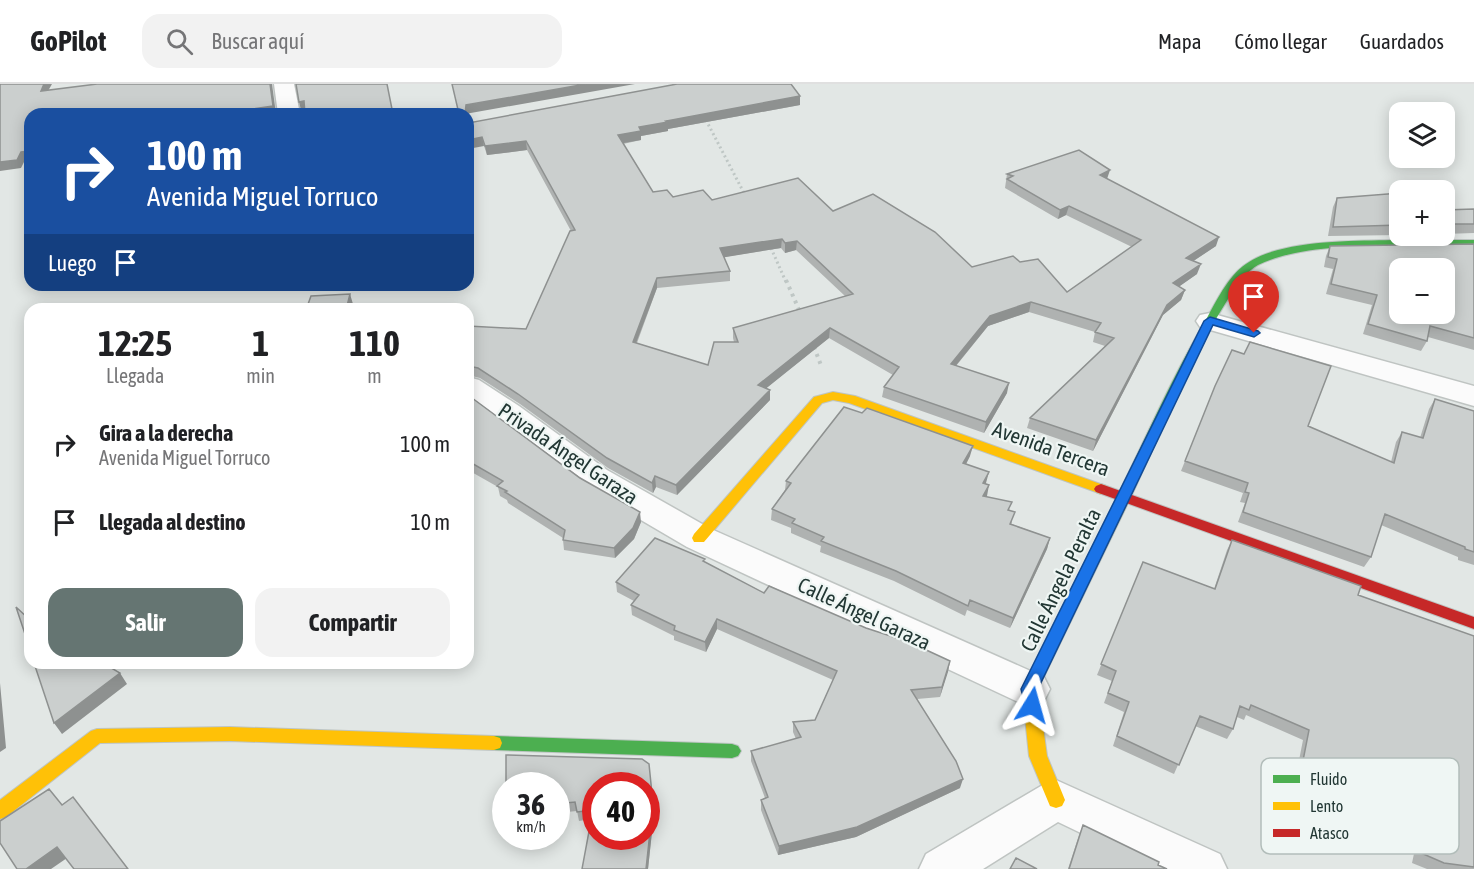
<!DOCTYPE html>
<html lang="es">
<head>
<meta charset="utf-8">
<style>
  body { margin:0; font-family:"Asap Condensed",sans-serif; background:#f2f2f2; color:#202124; height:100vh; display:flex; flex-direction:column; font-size:22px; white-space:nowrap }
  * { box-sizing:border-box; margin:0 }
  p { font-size:20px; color:#757577 }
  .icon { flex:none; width:33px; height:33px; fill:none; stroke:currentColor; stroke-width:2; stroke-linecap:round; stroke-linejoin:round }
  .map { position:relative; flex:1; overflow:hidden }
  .sheet { position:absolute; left:24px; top:219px; width:450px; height:366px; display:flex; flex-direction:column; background:#fff; border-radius:18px; box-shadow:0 3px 15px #0003 }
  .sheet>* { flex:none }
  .top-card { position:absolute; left:24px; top:24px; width:450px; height:183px; border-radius:18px; box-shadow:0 3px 15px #0003; background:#1a4fa0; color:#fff; overflow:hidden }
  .buttons { position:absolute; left:1389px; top:18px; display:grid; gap:12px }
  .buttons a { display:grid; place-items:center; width:66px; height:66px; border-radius:12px; background:#fff; box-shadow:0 3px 15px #0003; font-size:30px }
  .speed { position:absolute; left:492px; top:688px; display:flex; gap:12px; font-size:30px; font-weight:700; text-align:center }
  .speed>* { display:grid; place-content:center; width:78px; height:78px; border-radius:50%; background:#fff; box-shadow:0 3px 15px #0003; line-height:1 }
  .speed small { font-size:15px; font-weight:400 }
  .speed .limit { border:9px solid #d22; background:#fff; color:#111 }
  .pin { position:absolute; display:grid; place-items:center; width:51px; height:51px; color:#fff; margin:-62px -26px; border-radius:50% 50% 50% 0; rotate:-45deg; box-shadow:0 0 6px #0007 }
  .pin .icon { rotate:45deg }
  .me { position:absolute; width:66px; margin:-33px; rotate:8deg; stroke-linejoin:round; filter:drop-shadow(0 0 4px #0008) }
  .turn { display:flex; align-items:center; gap:21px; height:126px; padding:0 24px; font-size:27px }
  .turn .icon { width:78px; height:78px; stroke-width:2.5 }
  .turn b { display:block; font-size:42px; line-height:51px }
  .then { display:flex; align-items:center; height:57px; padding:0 24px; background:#0003; gap:12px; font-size:22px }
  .eta { display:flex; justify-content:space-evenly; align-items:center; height:102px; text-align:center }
  .eta b { font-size:36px; font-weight:700; line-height:42px }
  .primary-button { display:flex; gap:12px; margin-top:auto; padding:12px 24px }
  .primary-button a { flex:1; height:69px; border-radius:18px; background:#657572; color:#fff; font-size:24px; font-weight:700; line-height:69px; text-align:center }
  .primary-button a+a { background:#f2f2f2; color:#202124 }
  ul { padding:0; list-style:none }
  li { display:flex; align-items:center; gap:18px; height:78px; padding:0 24px }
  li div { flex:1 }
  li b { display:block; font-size:22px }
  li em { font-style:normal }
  header { display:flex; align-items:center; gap:36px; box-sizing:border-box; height:84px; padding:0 30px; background:#fff; border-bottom:2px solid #e0e0e0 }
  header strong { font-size:28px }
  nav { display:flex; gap:33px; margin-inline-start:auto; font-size:21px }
  .search { width:420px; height:54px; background:#f2f2f2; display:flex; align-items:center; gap:15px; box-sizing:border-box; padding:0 21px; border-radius:18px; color:#757577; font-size:22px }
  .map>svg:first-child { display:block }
</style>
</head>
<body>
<header>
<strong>GoPilot</strong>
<div class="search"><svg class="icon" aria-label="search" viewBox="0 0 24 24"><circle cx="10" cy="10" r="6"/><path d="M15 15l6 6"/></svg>Buscar aquí</div>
<nav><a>Mapa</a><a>Cómo llegar</a><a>Guardados</a></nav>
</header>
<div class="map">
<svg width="1474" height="785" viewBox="0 0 1474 785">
  <rect width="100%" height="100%" fill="#e2e7e5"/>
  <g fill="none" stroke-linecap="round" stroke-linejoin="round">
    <!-- street casing -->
    <g stroke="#bfc4c2" stroke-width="3">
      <path id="street" d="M274,0h20l6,30h-22z
        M1210,229l264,73v20l-274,-79 -4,-6 4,-6z
        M468,293l11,3 40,26 88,64 104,59 333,148 6,12 -6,12 -14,5 -14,-5 -329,-154 -104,-61 -115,-85z
        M1056,696l164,74 7,15h-71l-98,-47 -75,47h-64l7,-15 115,-68z"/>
    </g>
    <!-- fast casing -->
    <g stroke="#bec5c3" stroke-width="2">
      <path id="fast" d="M1392,156h82v6c-59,0 -164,-7 -216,19 -37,19 -107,190 -128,234l-2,3h-10l-2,-3c30,-62 57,-124 92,-183 10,-18 22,-43 41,-54 34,-22 103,-21 143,-22z
        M494,652l238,8 6,2 3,5 -3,5 -6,2 -238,-8 -6,-2 -2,-5 2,-5z"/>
    </g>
    <!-- slow casing -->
    <g stroke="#bec5c3" stroke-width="2">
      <path id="slow" d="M833,308l22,4 251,90 2,3 -7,5 -5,-2 -247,-89 -16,-3 -11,3 -118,139h-10l-2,-4 2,-4 120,-137z
        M1123,410l7,5 -92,190 9,67 18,44 -3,6 -6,2 -6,-2 -21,-50 -7,-67 94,-190z
        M230,643l264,9 6,2 2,5 -2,5 -6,2 -264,-9 -130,2 -94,74 -6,2v-19l91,-69 6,-2z"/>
    </g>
    <!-- jam casing -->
    <g stroke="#bec5c3" stroke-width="2">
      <path id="jam" d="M1101,400l373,133v12l-378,-137 -2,-3 2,-3z"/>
    </g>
    <!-- path-far1 -->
    <path stroke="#bfc7c5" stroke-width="3" stroke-dasharray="2 3" stroke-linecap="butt" d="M706,36l39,75
      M771,164l15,34"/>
    <!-- path -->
    <path stroke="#bfc7c5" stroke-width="4" stroke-dasharray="3 4.5" stroke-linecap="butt" d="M786,196l14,32
      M814,263l8,21"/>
    <!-- street -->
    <use href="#street" fill="#fbfbfb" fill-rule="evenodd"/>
    <!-- fast -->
    <use href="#fast" fill="#4caf50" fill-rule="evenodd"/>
    <!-- slow -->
    <use href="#slow" fill="#ffc107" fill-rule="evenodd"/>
    <!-- jam -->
    <use href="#jam" fill="#c62828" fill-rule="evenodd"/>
  </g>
  <!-- wall -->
  <path fill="#afb2b1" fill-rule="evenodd" d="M800,12v9l-132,24v2l-27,5v4l-18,4 30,48 20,5 160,14 139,56 48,-5 47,30 65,-45 -66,-32 -8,4 -53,-31 2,-14 100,5 109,67 -23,15 4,13 -19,13 7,3 -4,10 -18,15 -70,136 -66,-23 3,-10 75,-72 -12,-4 2,-10 -66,-20 -41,14 -32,40 51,27 -23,40 -102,-36 2,-10 9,-12 -64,-37 -63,50 4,2v10l-93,95 -21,-8 -3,6 -45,-25 -88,-64 -40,-26 -12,-3v-49l58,3 45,-98 -44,-81 -40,5 -3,-9 -16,-23zM781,164l4,5 11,-3 49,46 -112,32v10l1,4 -26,23 -71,-22 20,-55 73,-7v-10l-6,-14z
    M1400,109v42l-72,1 5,-29 4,-9z
    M1474,125v24l-30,1v-24z
    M1474,160v106l-46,-13 -1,4 -6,10 -58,-17 9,-29 -46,-11 7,-25 -9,-2 2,-11 4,-10z
    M1215,302l176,76 5,-20 6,-10 18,6 9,-29 6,-10 39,12v154l-16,-5v-3l-77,-32 -10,32 -7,10 -126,-45 7,-19 -5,-1 3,-9 -62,-22z
    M468,311l173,127 -7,17 -19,19 -51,-8 -1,-10v-2l-55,-35 -1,-3 -7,-4 -2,-9 -30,-17z
    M970,372l-4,8 20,19v14l24,13 2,14 38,14 -3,11 -37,79 -43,-18 -2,6 -71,-35 -74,-29 1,-6 -30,-13v-5l-20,-8 1,-11 13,-19 1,-9z
    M1232,456l126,55 116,41v233h-47l-15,-6 3,-14 -58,-28 1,-4 -65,-26 10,-51 -57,-25 -2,5 -7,-3 -4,12 -6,10 -32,-13 -21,48 -61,-28 11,-34 -20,-9 8,-22 -15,-6 46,-113 71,27 13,-39z
    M705,478l59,31 102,35 84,33 -10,36 -23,2 43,89 -104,49 -78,18 -17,-45v-10l4,-2 -14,-37v-10l45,-12 -3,-7v-10l22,-2 18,-40 -116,-51 -11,23 -32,-12v-4l-42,-21 -1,-10 3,-4 -17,-9 -1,-10z
    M556,702l98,27 -6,56h-66l9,-50 -12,2 -2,-10 -21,2z
    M1083,741l75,40 9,4h-99l11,-34z"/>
  <!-- shaded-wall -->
  <path fill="#8e9190" d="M44,0h8l-8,14 -3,-7z
    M270,0h2l4,30h-57z
    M586,0h49l-170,30 1,-9z
    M800,12v9l-132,24v2l-27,5v4l-23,4v-9l21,-8 27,-6z
    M304,17l3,8 -6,1 -2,-8z
    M209,25l2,5h-32z
    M482,53l2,9 -16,3v-9z
    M526,57l1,9 -40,5 -2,-9z
    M30,67v8l-5,1 -4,8 -21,3v-9l21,-10z
    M1110,86l-3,9 -7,-4z
    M1069,122l-3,9 -8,4 2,-9z
    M1219,153l-3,9 -33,22 3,-10z
    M782,155l-1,9 -61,10v-10z
    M797,157l-1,9 -11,3v-10z
    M1201,180l-4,10 -27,19 3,-10z
    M657,194v10l-24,63v-9z
    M1185,206l-4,10 -18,15 -70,136 3,-11 71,-135z
    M350,210l3,10 -1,5 -5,-3z
    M1031,218l-2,10 -41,14 -39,48 2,-10 39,-48z
    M830,244l-1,10 -71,57v-10z
    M1009,299l-2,10 -23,40 2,-11z
    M770,306v10l-93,95 -1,-10z
    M973,362l-3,10 -9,18 2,-11z
    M989,388l-3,11 -5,10 2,-10z
    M655,392l1,11 -3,6 -1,-10z
    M989,401l-2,11 -6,10 2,-10z
    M640,428l1,10 -7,17 -19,19 -1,-10z
    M1050,454l-3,11 -37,79 3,-10z
    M717,535v10l-11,23 -1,-10z
    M950,577l-2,11 -8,25 2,-10z
    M120,589l7,11 -65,50 -8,-11z
    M0,599l6,65 -6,4z
    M963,695l-3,9 -104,49 -78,18 1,-9z
    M653,720l1,9 -6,56h-2z
    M57,763l10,11 -16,11h-25z"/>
  <!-- building -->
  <path fill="#cbcfce" stroke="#8e9190" stroke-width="1.5" fill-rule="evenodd" d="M0,0h44l-3,7 56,-7h173l3,22 -54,8h-10v-5l-30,5h-149v37l-9,1 -4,8 -17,2z
    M296,0h91l6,30h-88l-1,-13 -5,1z
    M452,0h134l-120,21 -1,9h-6z
    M677,0h114l9,12 -134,25 2,1 -29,5 2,4 -23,4 35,57 14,-2 6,7 30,-7 9,10 86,-22 35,33 40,-17 62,38 37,35 41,-11 7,6 18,-3 29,33 74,-52 -72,-34 -9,4 -53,-31 6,-3 -6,-2 72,-24 31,20 -10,5 119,62 -33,21 15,6 -28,19 12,7 -18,15 -71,135 -66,-22 84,-80 -19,-6 6,-9 -70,-21 -41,14 -39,48 58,19 -23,39 -102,-35 15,-20 -69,-39 -72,57 12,5 -94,95 -21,-9 -3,7 -45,-25 -89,-64 -40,-26 -10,-2v-40l58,3 44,-98 5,-1 -49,-89 -41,5 -3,-9 -14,3v-17zM782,155l3,4 12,-2 56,53 -120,34 5,14h-24l-6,23 -75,-23 24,-64 73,-7 -10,-23z
    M1400,109v32l-67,2 4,-29z
    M1474,125v15h-30v-14z
    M1474,160v94l-44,-12 -3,15 -59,-17 9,-29 -46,-11 6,-25 -9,-2 2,-11zM1400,184h44v46h-44z
    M350,210l-3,12h9v3h-55v-2h6l4,-11z
    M1250,258l81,24 -23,60 86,37 8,-31 21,6 12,-39 39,12v141l-9,-3v-2l-80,-33 -14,43 -128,-45 6,-19 -4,-1 3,-9 -63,-22 30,-75 17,-36 12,4z
    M468,311l112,83 60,34 -7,16 -19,20 -51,-8 2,-10 -60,-38 2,-1 -10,-5 6,-5 -35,-20z
    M844,323l18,6 5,-5 106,38 -10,17 26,9 -6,11 6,2 -6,11 29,6 -4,8 7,2 -5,12 40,14 -37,80 -43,-18 -2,6 -72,-35 -75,-30 3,-4 -32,-14 3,-4 -23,-10 19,-26 -5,-2z
    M655,454l50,21 -2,2 61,32 5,-7 97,42 43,14 41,19 -8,26 -31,3 45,71 7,18 -106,48 -78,19 -18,-46 7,-3 -17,-46 50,-14 -8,-15 22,-2 22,-49 -120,-52 -12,23 -31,-12 1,-4 -44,-21 8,-10 -23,-13z
    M1232,456l129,46 -3,9 116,41v231l-30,-4 -23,-10 2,-14 -59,-27 1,-5 -66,-26 10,-51 -58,-25 -2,5 -9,-4 -7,23 -33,-13 -21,49 -62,-29 12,-34 -21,-9 8,-22 -15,-7 42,-102 72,27z
    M16,523l14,13v29z
    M34,579h69l17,10 -66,50z
    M506,671l136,4 7,5 4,40 -7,65h-64l11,-59 -16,2 -2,-10 -19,2v-18h-50zM596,702h50v51h-50z
    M49,705l13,16 11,-8 55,72h-54l-17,-22 -31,22h-9l-17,-26v-22z
    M1083,741l76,37 -1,3 9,4h-98z
    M1016,774l21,11h-27z"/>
  <!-- route -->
  <path fill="#1a73e8" stroke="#114b97" stroke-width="1.5" d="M1210,233l48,14 2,2 -6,4 -41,-12 -175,364 2,16 -2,5 -6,2 -6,-2 -5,-21 183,-368z"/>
  <g text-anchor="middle" stroke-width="4.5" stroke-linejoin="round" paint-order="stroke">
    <!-- street labels -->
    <g font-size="21" fill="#223734" stroke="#eff6f4">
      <text transform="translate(1051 365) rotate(20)" y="7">Avenida Tercera</text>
      <text transform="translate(568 370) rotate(34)" y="7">Privada Ángel Garaza</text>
      <text transform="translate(1061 496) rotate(-64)" y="7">Calle Ángela Peralta</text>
      <text transform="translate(864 530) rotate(25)" y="7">Calle Ángel Garaza</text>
    </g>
  </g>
  <!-- legend -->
  <rect x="1261" y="674" width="198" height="96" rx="9" fill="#eff6f4" stroke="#b2bdba" stroke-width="1.5"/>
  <rect x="1273" y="691" width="27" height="8" fill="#4caf50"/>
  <rect x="1273" y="718" width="27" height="8" fill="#ffc107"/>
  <rect x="1273" y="745" width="27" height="8" fill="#c62828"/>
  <g font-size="16" fill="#223734">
    <text x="1310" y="701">Fluido</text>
    <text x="1310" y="728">Lento</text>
    <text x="1310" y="755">Atasco</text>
  </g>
</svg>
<div class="buttons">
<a><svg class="icon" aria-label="layers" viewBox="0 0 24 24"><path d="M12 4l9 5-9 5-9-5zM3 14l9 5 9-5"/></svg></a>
<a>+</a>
<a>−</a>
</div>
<div class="speed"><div>36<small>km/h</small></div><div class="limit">40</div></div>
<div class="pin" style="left:1254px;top:249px;background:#d93025"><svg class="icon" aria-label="arrive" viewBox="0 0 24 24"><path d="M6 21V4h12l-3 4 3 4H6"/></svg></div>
<svg class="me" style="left:1032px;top:621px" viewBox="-20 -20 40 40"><path d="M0-17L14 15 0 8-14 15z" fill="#1a73e8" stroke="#fff" stroke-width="4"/></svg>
<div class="top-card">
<div class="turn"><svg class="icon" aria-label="right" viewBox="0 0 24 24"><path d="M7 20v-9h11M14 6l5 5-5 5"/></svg><div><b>100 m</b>Avenida Miguel Torruco</div></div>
<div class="then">Luego<svg class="icon" aria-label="arrive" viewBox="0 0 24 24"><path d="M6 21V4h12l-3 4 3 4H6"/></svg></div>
</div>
<section class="sheet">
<div class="eta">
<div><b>12:25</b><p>Llegada</p></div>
<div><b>1</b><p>min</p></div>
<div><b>110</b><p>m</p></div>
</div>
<ul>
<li><svg class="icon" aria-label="right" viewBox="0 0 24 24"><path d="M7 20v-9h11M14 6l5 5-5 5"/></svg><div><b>Gira a la derecha</b><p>Avenida Miguel Torruco</p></div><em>100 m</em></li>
<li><svg class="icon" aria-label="arrive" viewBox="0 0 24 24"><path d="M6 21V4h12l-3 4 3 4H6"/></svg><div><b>Llegada al destino</b></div><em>10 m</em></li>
</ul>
<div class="primary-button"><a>Salir</a><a>Compartir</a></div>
</section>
</div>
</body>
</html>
